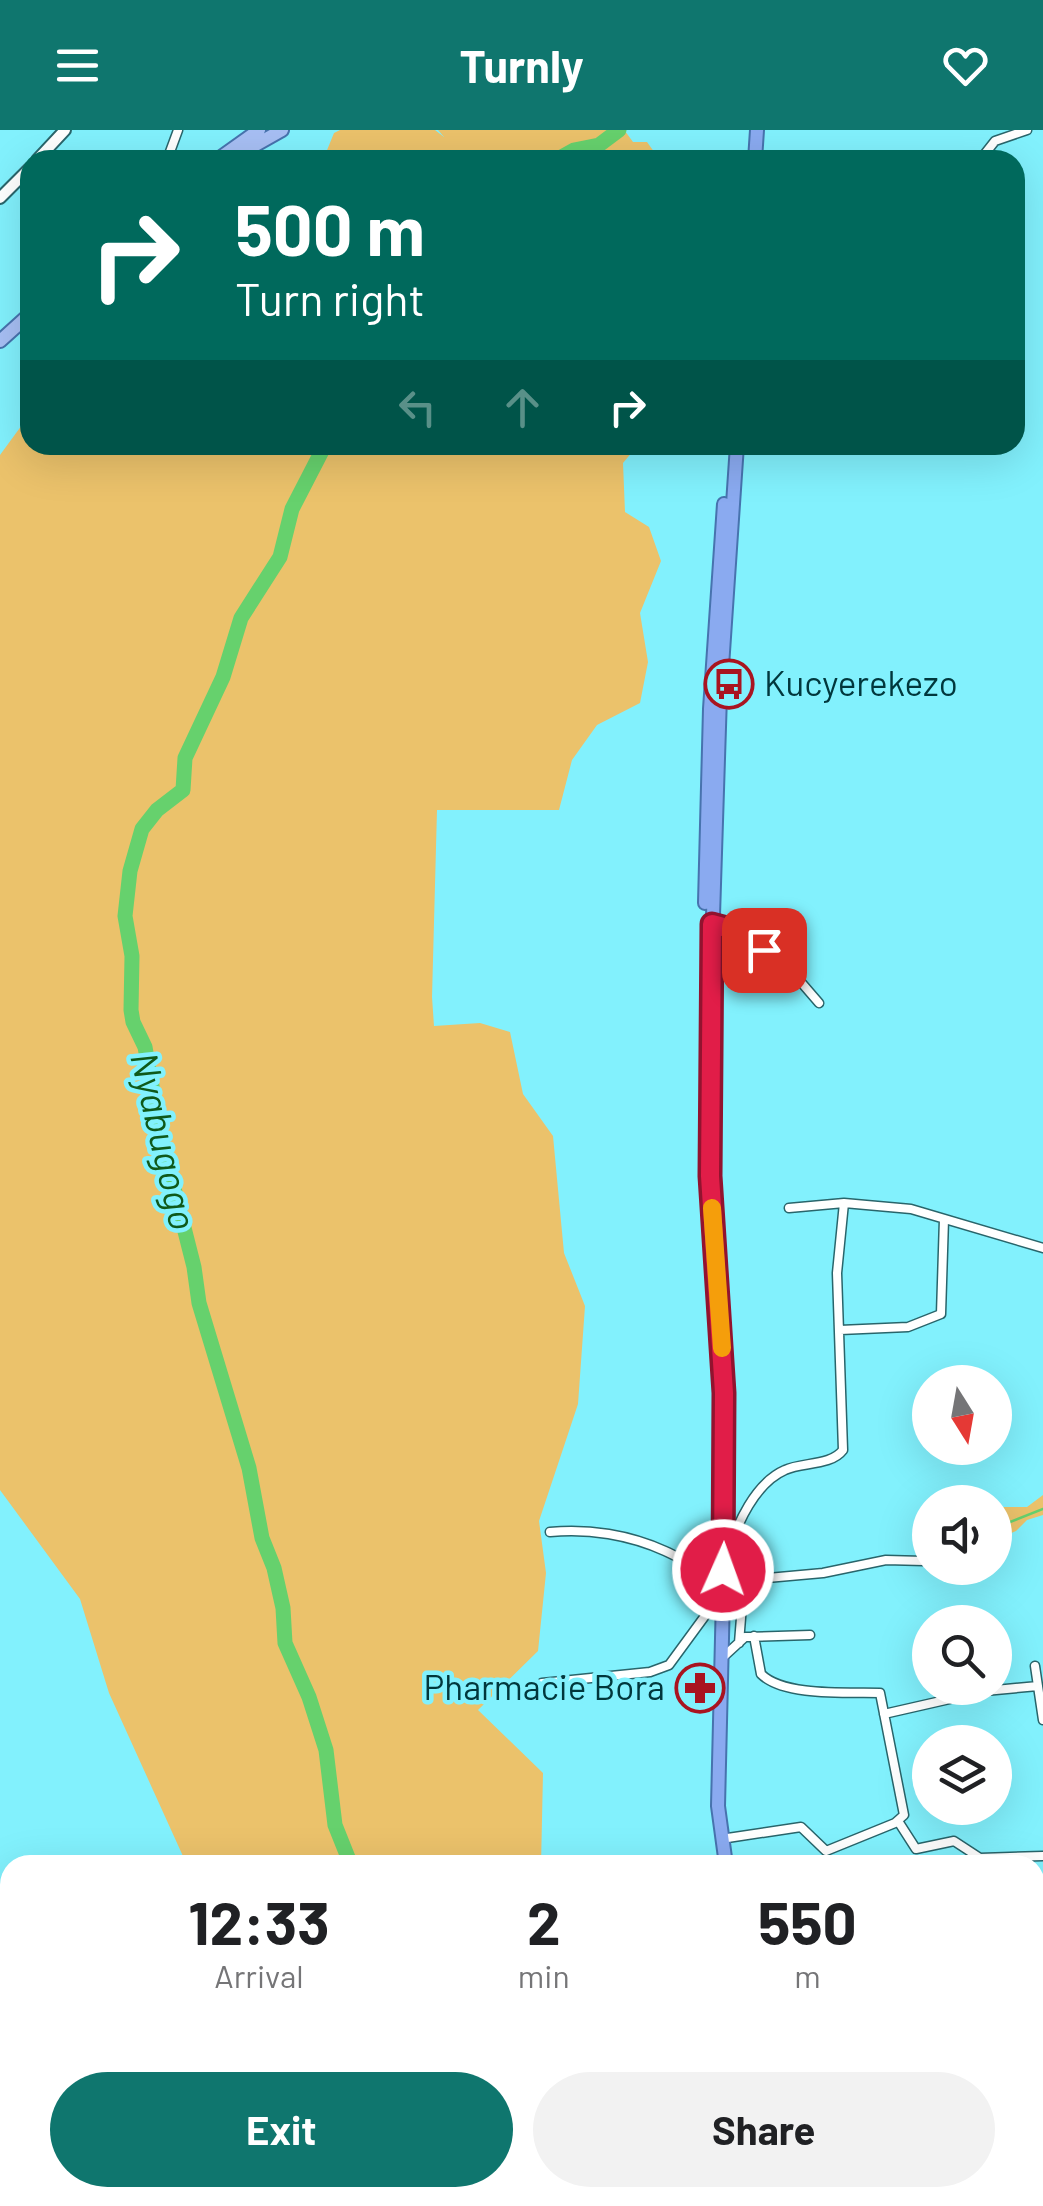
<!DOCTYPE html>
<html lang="en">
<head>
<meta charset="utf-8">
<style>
  body { margin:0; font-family:Barlow,sans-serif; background:#f2f2f2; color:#202124; height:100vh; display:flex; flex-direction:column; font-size:38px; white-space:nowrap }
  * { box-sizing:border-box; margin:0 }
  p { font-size:32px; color:#757577 }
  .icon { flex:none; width:55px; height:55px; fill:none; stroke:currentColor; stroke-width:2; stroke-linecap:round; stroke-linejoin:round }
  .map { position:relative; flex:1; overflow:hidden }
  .details { position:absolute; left:0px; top:1725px; width:1045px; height:352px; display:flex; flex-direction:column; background:#fff; border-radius:30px 30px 0 0; box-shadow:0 10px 40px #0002 }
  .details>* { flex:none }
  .banner { position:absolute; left:20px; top:20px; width:1005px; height:305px; border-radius:30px; box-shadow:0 10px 40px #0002; background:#00695c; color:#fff; overflow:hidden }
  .needle { width:65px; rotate:169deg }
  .fabs { position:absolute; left:912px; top:1235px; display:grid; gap:20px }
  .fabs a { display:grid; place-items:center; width:100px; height:100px; border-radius:50%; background:#fff; box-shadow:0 10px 40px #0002; font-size:50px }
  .pin { position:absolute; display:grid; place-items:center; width:85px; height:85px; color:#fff; margin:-42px; border-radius:20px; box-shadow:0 5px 15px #0006 }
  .me { position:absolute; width:110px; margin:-55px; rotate:2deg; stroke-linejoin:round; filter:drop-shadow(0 0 8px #0008) }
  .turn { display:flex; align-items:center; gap:35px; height:210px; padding:0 50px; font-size:45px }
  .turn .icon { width:130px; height:130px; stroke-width:2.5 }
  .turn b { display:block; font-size:70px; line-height:85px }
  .lanes { display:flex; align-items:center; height:95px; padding:0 50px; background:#0003; justify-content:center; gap:50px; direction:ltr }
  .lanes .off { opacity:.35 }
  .eta { display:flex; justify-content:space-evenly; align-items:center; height:170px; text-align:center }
  .eta b { font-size:60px; font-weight:700; line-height:70px }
  .action { display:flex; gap:20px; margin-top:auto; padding:20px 50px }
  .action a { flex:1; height:115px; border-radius:60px; background:#0f766e; color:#fff; font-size:40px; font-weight:700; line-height:115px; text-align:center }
  .action a+a { background:#f2f2f2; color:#202124 }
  header { display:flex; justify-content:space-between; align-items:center; height:130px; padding:0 50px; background:#0f766e; color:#fff; font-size:45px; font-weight:700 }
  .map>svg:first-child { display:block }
</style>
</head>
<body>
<header><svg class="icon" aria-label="menu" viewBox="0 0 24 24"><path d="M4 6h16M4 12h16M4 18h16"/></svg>Turnly<svg class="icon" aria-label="heart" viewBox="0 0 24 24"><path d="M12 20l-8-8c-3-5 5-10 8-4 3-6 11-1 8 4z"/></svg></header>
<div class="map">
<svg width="1043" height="2076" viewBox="0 0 1043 2076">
  <rect width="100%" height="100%" fill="#82f1fd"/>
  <!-- green -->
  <path fill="#ebc26b" d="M340,0h95l9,7 -6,-7h179l-19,13 -24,6c19,5 33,-11 51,-18l8,11h14l13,18 -56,-3 4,3h-285l11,-27z
    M30,284v31h608l-15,18 2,49 24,15 12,34 -21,52 8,49 -8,41 -43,22 -25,35 -13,50h-122l-5,187 2,29 46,-3 30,9 13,62 30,42 11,117 21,53 -7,98 -39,117 7,52 -8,78 -60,59 65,63 -2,92h-354l-78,-172 -29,-94 -80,-109v-1035z
    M1043,1365v20l-16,5 -11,11 -21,9v-26l7,-7h25z
    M339,2068h234l1,8h-232z"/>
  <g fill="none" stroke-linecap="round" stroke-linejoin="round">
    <!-- stream -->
    <path stroke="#66d16d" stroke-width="2.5" d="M995,1398l48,-19
      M928,1424l2,-1
      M1035,1764l8,1
      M1035,2035l8,-1"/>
    <!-- river -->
    <path stroke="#66d16d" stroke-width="15" d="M556,30l18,-10 25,-5 20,-15
      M325,315l-33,64 -12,48 -39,61 -18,59 -38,81 -2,32 -26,20 -15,19 -12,42 -5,45 7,40 -1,54 2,12 12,25 16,90 33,130 5,36 50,165 13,70 12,30 9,40 2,35 24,54 17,53 9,75 16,40
      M462,2076l3,-8"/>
    <!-- minor casing -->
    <g stroke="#29656b" stroke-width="11">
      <path id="minor" d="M167,30l11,-30
        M980,30l15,-19 32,-11
        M712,794l30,9 13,8 13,19 32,21 19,22
        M789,1078l55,-5
        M840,1200l68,-3 33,-13 3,-95
        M550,1402c38,-4 80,3 115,19 25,11 28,20 58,19l1,-4
        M728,1423c9,-29 27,-70 57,-83 17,-8 46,-4 58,-20l-6,-177 7,-70 67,6 132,39
        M739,1513l5,-63 79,-7 63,-13 38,1
        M721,1529l24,-22 65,-2
        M1035,1536l8,54
        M542,1553l108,-11 19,-7 52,-71
        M884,1584l101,-23 53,-5
        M898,1691l18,28 38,-8 26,17 63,-2
        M721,1709l80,-12 25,24 69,-28 9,-8 -24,-122c-31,-1 -96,4 -119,-19l-7,-38
        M1035,1846l8,1
        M1035,1939l8,5
        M0,1955l7,24 -7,5
        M0,2030l10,-3
        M751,2068h2"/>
    </g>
    <!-- tertiary casing -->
    <g stroke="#29656b" stroke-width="14">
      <path id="tertiary" d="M37,30l28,-30
        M0,68l30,-30"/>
    </g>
    <!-- primary casing -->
    <g stroke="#4773ae" stroke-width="16">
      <path id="primary" d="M217,30l42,-30
        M229,30l53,-30
        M0,211l30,-27"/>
    </g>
    <!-- trunk casing -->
    <g stroke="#4773ae" stroke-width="16">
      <path id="trunk" d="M755,30l2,-30
        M705,773l5,-194 14,-205
        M726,1735l-8,-59 8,-335 -16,-295 -2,-104 12,-376 17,-251
        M826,2068l1,8"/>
    </g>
    <!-- minor -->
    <use href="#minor" stroke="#fff" stroke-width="8"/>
    <!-- tertiary -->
    <use href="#tertiary" stroke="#fff" stroke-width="10"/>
    <!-- primary -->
    <use href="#primary" stroke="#a7bff4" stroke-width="12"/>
    <!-- trunk -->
    <use href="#trunk" stroke="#8aaaf0" stroke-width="12"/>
  </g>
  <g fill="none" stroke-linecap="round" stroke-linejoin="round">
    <!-- route casing -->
    <g stroke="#92132f" stroke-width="25">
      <path id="route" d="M723,1440l1,-177 -14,-217 2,-252 30,8 22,18"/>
    </g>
    <!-- route -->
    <use href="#route" stroke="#e11d48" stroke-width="18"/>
    <!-- slow -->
    <path stroke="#f59e0b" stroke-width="18" d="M712,1078l10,140"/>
  </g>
  <!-- icons -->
  <defs>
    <g id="bus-ring" transform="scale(2.5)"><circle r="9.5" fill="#82f1fd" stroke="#a91420" stroke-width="1.5"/><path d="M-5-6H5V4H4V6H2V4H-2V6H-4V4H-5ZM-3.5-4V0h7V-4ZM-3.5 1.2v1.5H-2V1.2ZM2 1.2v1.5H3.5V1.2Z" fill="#a91420"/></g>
    <g id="pharmacy-ring" transform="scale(2.5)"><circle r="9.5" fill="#82f1fd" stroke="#a91420" stroke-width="1.5"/><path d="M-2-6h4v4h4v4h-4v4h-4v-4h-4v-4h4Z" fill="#a91420"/></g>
  </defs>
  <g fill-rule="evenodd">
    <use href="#bus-ring" x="729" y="554"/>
    <use href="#pharmacy-ring" x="700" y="1558"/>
  </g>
  <g text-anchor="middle" stroke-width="9" stroke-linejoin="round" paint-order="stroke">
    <!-- poi labels -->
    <g font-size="35" fill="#01373c" stroke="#82f1fd" text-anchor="start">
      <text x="764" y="566">Kucyerekezo</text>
      <text x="665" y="1570" text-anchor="end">Pharmacie Bora</text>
    </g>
    <!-- water labels -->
    <g font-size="38" font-style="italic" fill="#0e591a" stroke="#82f1fd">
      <text transform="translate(163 1011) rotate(77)" y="13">Nyabugogo</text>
    </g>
  </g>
</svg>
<div class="fabs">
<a><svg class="needle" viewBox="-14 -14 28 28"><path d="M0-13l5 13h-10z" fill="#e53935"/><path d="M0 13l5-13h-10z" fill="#757577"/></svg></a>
<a><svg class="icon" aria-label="sound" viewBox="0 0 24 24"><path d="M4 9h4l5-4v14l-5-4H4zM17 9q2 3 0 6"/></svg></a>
<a><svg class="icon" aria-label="search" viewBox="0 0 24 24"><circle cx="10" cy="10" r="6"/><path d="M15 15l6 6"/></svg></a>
<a><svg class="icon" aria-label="layers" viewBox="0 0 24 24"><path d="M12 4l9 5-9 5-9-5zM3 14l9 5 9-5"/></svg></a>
</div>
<div class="pin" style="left:764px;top:820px;background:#d93025"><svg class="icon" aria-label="arrive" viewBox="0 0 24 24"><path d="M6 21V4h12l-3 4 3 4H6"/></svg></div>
<svg class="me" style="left:723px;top:1440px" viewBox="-20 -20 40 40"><circle r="17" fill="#e11d48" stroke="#fff" stroke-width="3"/><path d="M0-11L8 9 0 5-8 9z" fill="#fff"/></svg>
<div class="banner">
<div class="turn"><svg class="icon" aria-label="right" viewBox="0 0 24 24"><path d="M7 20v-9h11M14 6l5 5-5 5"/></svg><div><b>500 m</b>Turn right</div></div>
<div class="lanes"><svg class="icon off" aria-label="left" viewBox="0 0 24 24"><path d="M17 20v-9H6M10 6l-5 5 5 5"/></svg><svg class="icon off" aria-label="ahead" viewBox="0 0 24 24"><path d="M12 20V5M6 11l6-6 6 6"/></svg><svg class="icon" aria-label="right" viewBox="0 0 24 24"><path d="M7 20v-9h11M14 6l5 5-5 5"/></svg></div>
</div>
<section class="details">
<div class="eta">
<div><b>12:33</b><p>Arrival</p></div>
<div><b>2</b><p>min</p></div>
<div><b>550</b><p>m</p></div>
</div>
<div class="action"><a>Exit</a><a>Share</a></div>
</section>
</div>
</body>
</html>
